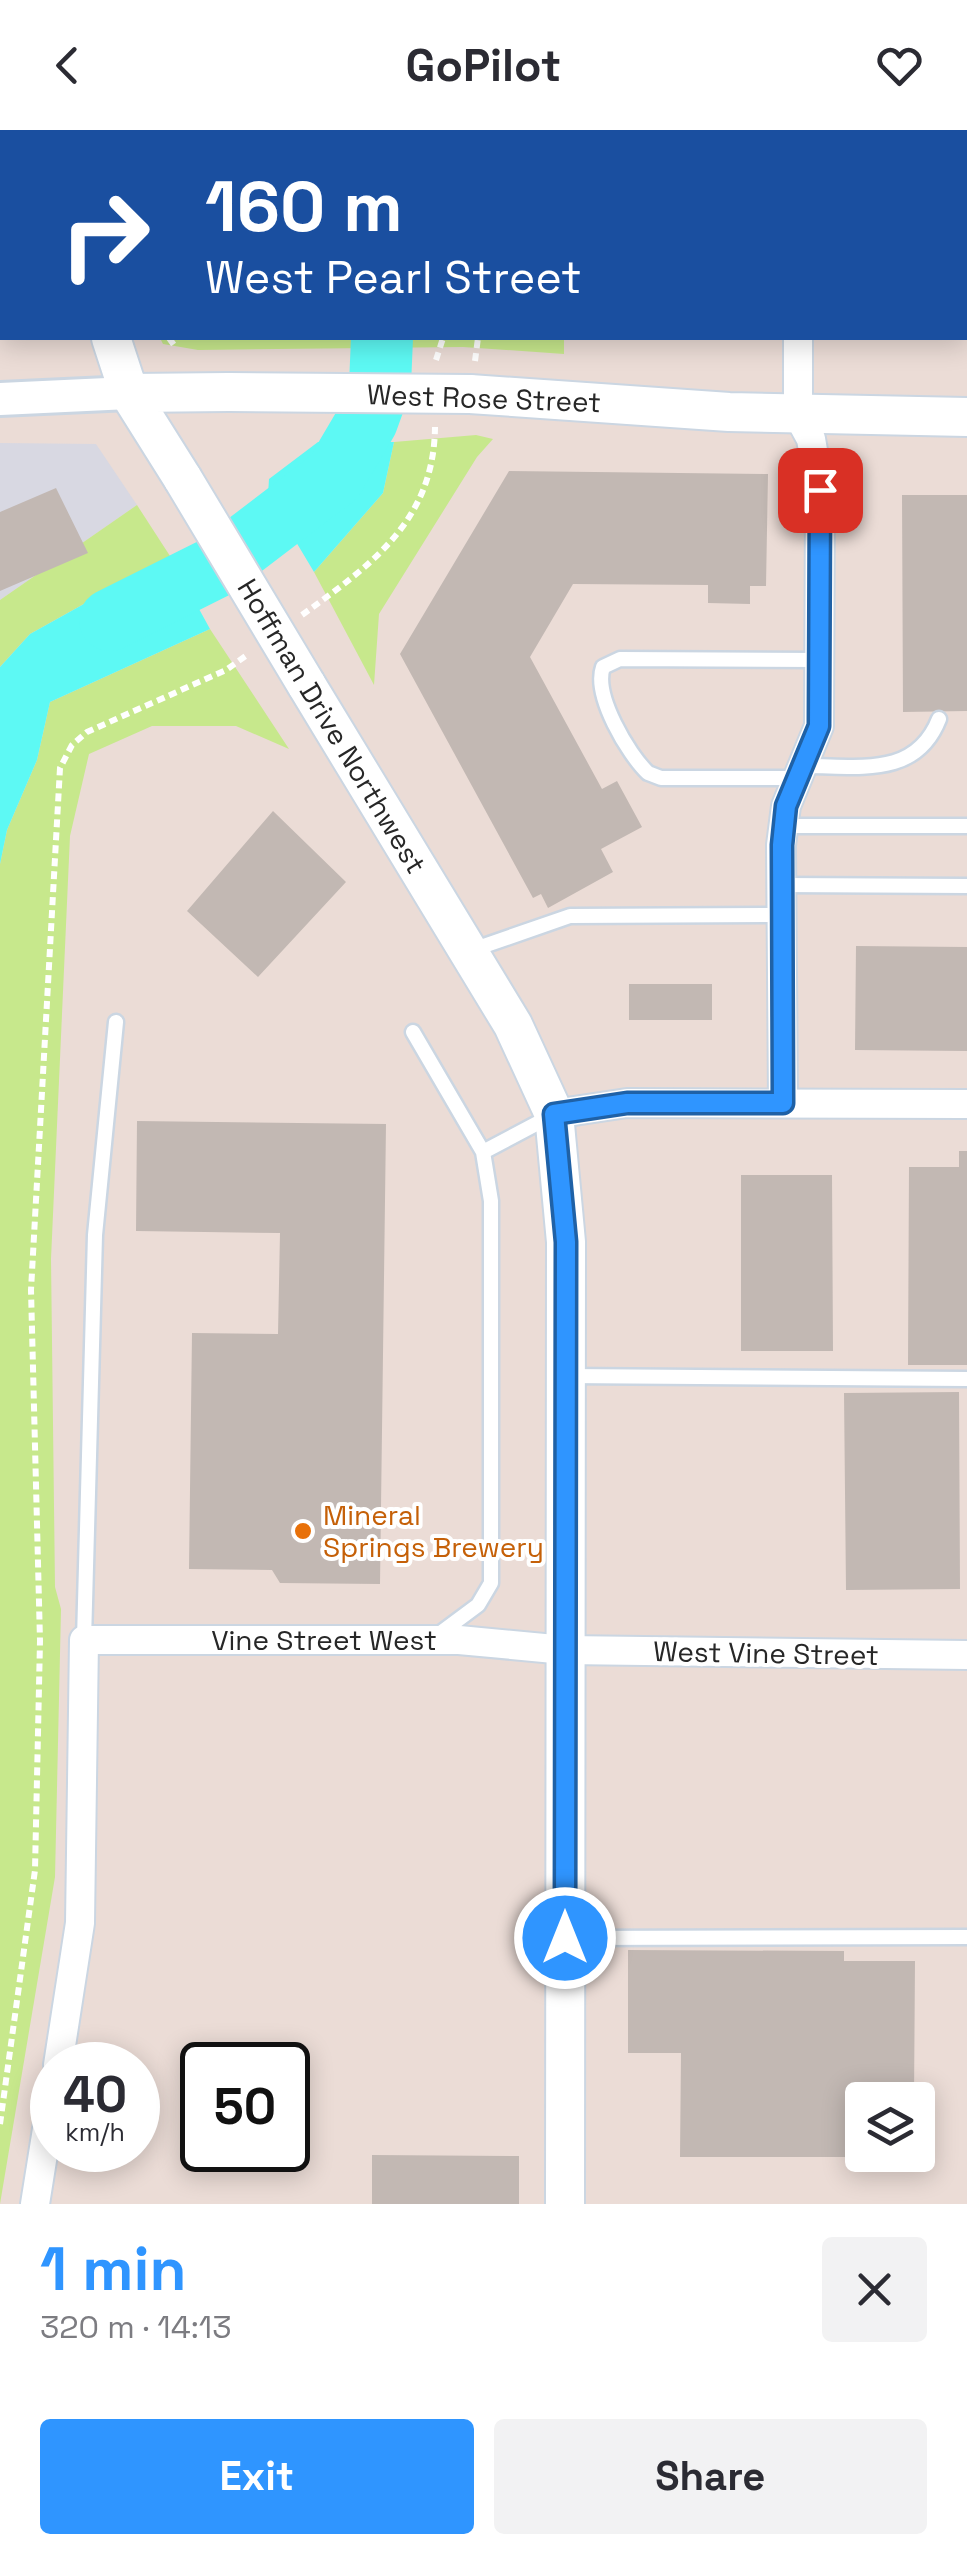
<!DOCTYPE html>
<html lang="en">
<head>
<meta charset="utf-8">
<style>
  body { margin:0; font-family:"Space Grotesk",sans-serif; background:#f2f2f3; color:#2b2b33; height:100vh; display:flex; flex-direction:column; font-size:38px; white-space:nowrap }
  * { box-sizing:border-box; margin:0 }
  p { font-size:32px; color:#7c7c81 }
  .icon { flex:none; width:55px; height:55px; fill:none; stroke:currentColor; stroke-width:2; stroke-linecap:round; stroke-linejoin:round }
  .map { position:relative; height:2074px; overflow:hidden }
  .sheet { display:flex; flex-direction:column; background:#fff; flex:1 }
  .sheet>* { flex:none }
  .top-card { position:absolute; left:0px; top:0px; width:968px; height:210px; box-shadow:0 5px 25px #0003; background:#1a4fa0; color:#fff; overflow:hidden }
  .controls { position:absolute; left:845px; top:1952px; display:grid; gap:20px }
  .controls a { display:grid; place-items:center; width:90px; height:90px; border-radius:10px; background:#fff; box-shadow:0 5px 25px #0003; font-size:50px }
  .speed { position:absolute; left:30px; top:1912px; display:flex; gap:20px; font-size:50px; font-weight:700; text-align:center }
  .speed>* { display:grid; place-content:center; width:130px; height:130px; border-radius:50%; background:#fff; box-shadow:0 5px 25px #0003; line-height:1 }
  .speed small { font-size:25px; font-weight:400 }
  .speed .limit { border:5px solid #111; border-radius:15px; background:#fff; color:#111 }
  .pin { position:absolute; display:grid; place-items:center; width:85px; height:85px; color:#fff; margin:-42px; border-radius:20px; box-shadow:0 5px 15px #0006 }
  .me { position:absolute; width:110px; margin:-55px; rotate:0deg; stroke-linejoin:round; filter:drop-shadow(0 0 8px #0008) }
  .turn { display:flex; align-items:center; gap:35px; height:210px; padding:0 40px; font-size:45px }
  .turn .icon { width:130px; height:130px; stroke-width:2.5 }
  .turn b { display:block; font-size:70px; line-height:85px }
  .round { display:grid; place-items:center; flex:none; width:105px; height:105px; border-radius:10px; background:#f2f2f3 }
  .headline { display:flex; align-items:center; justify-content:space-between; height:170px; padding:0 40px }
  h1 { font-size:60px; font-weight:700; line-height:75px; color:#2f95ff }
  .primary-button { display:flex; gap:20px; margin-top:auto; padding:20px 40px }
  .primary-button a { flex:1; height:115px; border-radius:10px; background:#2f95ff; color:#fff; font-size:40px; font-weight:700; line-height:115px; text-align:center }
  .primary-button a+a { background:#f2f2f3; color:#2b2b33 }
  header { display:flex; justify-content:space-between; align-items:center; height:130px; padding:0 40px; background:#fff; font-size:45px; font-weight:700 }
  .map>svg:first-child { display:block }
</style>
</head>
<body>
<header><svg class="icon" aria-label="back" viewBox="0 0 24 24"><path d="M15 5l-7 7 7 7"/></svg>GoPilot<svg class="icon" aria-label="heart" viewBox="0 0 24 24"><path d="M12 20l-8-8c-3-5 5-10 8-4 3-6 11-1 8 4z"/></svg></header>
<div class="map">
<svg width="967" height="2074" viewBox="0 0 967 2074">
  <rect width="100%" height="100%" fill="#ebdcd6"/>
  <!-- industrial -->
  <path fill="#d8d8e2" d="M0,313l96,1 41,61 -137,95z"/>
  <!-- green -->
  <path fill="#c7e88c" d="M94,0h466v2h-465z
    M160,208h404v16l-101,-7 -265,3 -35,-6z
    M476,305l17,4 -16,18 -98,157 -5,71 -60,-113 69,-79 11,-51z
    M137,375l33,51 -140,78 -30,33v-67z
    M210,499l79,120 -53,-23h-84l-63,28 -19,82 -19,423 4,328 6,22 -6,268 -55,327v-1340l7,-34 30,-70 13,-58z"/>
  <!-- water -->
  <path fill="#5df9f4" d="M318,312h76l-11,51 -69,79 -46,-77 1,-16z
    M170,426l40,73 -160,73 -13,58 -30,70 -7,34v-197l30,-33z"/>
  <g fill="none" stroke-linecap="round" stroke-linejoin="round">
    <!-- river -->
    <path stroke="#5df9f4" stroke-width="62" d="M388,2v-2
      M110,490l106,-53 118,-90 33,-56 13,-36 2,-47"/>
  </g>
  <!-- building -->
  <path fill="#c2b8b3" d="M509,341l259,3 -2,112h-16v18l-42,-1v-18l-135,-1 -43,73 72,132 15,-8 25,46 -41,22 12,23 -65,36 -7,-14 -8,4 -133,-244z
    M56,358l32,65 -88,38v-79z
    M902,365h65v216l-64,1z
    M273,681l73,71 -88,95 -71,-66z
    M856,816l111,1v104l-112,-1z
    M629,854h83v36h-83z
    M137,991l249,3 -6,460 -100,-1 -8,-13 -83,-1 3,-236 86,1 2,-101 -144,-2z
    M959,1021h8v214h-59l1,-198h50z
    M741,1045h91l1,176h-92z
    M959,1262l1,197 -114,1 -2,-197z
    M628,1820l216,1v10h71l-1,139h-52v57h-182l1,-104h-53z
    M372,2025l147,1v48h-147z"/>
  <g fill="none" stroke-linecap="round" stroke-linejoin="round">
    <!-- service casing -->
    <g stroke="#cbd6e2" stroke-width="19">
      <path id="service" d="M801,636c54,-1 114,14 138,-47
        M795,648h-134l-13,-5c-20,-19 -55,-78 -45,-106l17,-8 200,1
        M784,696h183
        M781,755l186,1
        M469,821l101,-35 212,-1
        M413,902l70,120
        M566,1246l401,3
        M435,1507l43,-32 13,-22v-382l-8,-49 68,-36
        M84,1510l11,-405 21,-213
        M566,1808l401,-1"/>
    </g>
    <!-- minor casing -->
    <g stroke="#cbd6e2" stroke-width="32">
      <path id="minor" d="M799,2v-2
        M783,973l-2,-258 5,-39 33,-80 1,-235 -9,-52 -13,-24v-77
        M554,984l73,-11 340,1
        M58,1935l22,-142 4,-283h375l106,10 402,5
        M35,2074l17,-106"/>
    </g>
    <!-- tertiary casing -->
    <g stroke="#cbd6e2" stroke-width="38">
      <path id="tertiary" d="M0,269l129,-6"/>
    </g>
    <!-- secondary casing -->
    <g stroke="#cbd6e2" stroke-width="42">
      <path id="secondary" d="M37,0l1,2
        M111,208l18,55 54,86
        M129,263l100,-1
        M470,264l259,18 238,5
        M306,554l207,341 41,89 12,128 -1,962"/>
    </g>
    <!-- path -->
    <path stroke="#fff" stroke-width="6" stroke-dasharray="8 5" stroke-linecap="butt" d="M242,2l1,-2
      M169,208l7,10
      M436,230l7,-22
      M475,231l3,-23
      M302,485c69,-50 132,-94 133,-188
      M0,1994l35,-254 5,-229 -9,-351 29,-522 12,-23 15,-13 139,-62 21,-15"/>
    <!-- service -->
    <use href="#service" stroke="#fff" stroke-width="14"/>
    <!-- minor -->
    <use href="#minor" stroke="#fff" stroke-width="28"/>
    <!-- tertiary -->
    <use href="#tertiary" stroke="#fff" stroke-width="32"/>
    <!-- secondary -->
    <use href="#secondary" stroke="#fff" stroke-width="38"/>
    <!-- secondary-bridge casing -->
    <g stroke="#cbd6e2" stroke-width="42" stroke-linecap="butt">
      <path id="secondary-bridge" d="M229,262l241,2
        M183,349l123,205"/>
    </g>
    <!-- secondary-bridge -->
    <use href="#secondary-bridge" stroke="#fff" stroke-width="38"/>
  </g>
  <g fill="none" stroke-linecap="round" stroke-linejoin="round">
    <!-- route casing -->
    <g stroke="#1f61a6" stroke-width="25">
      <path id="route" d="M565,1808l1,-696 -12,-128 73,-11h156l-1,-258 4,-39 33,-80 1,-236"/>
    </g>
    <!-- route -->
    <use href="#route" stroke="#2f95ff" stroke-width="18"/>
  </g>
  <!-- markers -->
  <circle fill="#e8710a" stroke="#fff" stroke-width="4" cx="303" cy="1401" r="10"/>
  <g text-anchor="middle" stroke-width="8" stroke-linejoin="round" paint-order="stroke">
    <!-- street labels -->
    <g font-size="28" fill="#272727" stroke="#fff">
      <text transform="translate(484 268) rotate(2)" y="10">West Rose Street</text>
      <text transform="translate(332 596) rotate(59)" y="10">Hoffman Drive Northwest</text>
      <text x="324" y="1520">Vine Street West</text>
      <text transform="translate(766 1523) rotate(1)" y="10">West Vine Street</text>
    </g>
    <!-- food labels -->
    <g font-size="28" fill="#c56008" stroke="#fff" text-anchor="start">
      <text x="323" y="1395">Mineral<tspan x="323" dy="32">Springs Brewery</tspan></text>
    </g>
  </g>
</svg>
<div class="controls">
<a><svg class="icon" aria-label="layers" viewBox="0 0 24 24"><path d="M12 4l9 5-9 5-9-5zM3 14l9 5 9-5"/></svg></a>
</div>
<div class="speed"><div>40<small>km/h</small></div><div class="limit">50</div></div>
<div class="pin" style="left:820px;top:360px;background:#d93025"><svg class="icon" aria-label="arrive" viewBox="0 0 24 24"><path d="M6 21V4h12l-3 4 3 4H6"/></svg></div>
<svg class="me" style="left:565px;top:1808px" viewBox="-20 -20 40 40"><circle r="17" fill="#2f95ff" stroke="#fff" stroke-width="3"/><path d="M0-11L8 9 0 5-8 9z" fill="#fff"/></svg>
<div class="top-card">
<div class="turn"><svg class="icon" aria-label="right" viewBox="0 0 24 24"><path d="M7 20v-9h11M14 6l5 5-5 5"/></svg><div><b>160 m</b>West Pearl Street</div></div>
</div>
</div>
<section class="sheet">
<div class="headline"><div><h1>1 min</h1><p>320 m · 14:13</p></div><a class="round"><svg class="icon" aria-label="close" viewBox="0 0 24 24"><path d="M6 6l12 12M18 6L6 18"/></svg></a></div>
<div class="primary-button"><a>Exit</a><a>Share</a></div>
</section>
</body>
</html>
